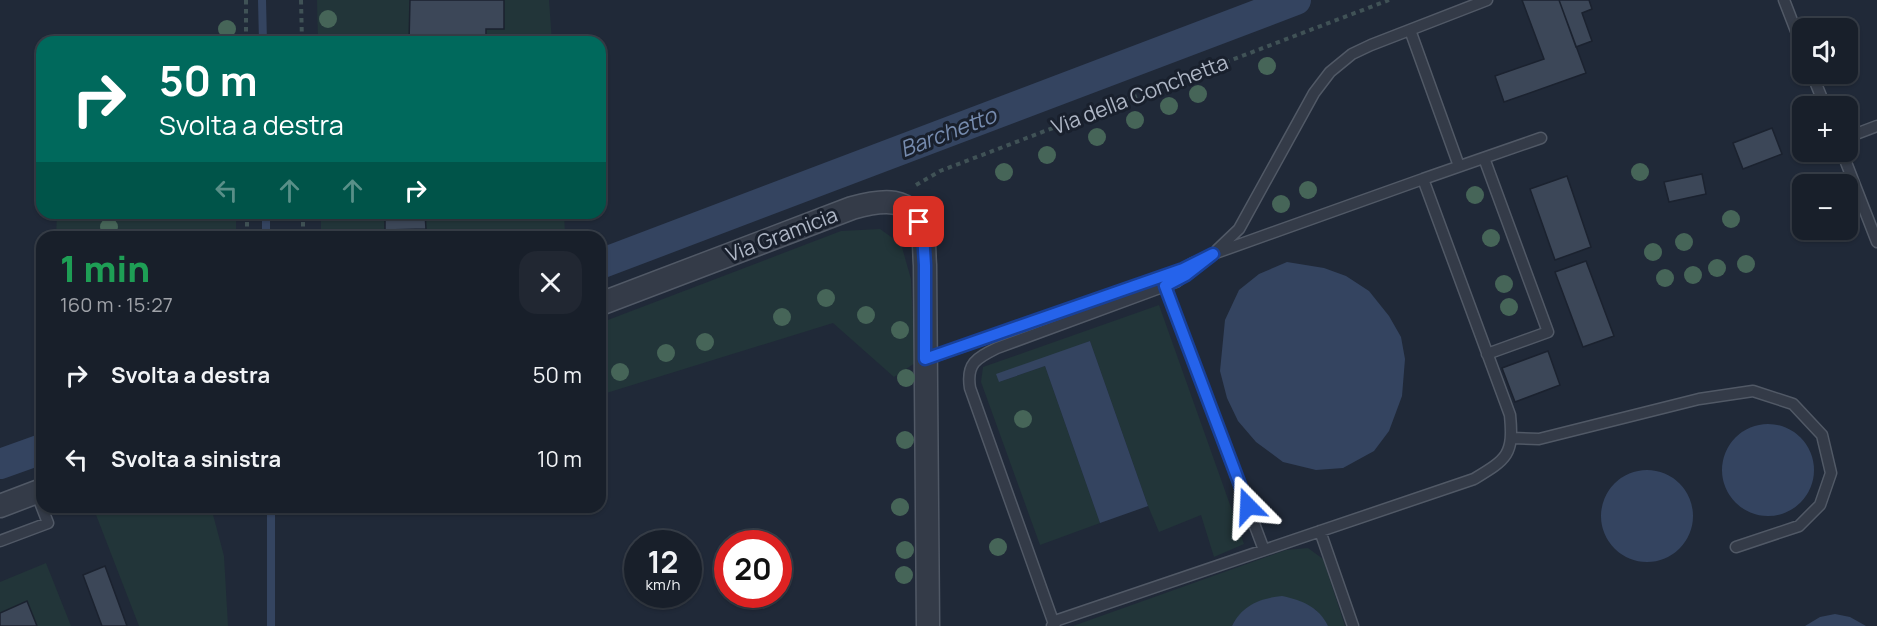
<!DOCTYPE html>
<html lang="it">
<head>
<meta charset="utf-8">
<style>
  body { margin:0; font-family:Manrope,sans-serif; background:#212732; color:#f1f3f6; height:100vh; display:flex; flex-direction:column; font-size:22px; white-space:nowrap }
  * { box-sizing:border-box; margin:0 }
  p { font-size:20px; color:#9fa2a8 }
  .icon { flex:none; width:33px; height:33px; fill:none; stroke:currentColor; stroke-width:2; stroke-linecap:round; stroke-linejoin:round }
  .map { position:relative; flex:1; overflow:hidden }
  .side { position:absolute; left:36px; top:231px; width:570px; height:282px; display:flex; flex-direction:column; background:#181f2a; border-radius:18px; box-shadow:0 2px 4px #0004,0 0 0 2px #363d47 }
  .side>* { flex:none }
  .guide { position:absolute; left:36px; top:36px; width:570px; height:183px; border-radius:18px; box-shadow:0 2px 4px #0004,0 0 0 2px #363d47; background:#00695c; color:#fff; overflow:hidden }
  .fabs { position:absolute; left:1792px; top:18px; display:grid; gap:12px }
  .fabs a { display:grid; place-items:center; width:66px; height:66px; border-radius:12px; background:#181f2a; box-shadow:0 2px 4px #0004,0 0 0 2px #363d47; font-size:30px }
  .speed { position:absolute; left:624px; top:530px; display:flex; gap:12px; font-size:30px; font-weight:700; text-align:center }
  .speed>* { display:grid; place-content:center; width:78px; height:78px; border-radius:50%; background:#181f2a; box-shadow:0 2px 4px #0004,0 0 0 2px #363d47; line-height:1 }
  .speed small { font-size:15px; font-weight:400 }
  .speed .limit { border:9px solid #d22; background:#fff; color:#111 }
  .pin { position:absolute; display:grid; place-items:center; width:51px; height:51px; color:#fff; margin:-26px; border-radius:12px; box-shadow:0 3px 9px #0006 }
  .me { position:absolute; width:66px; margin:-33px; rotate:339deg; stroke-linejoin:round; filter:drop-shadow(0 0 4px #0008) }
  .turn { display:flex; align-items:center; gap:21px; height:126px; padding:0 24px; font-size:27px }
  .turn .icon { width:78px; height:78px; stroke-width:2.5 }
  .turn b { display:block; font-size:42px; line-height:51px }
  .lanes { display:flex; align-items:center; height:57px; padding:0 24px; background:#0003; justify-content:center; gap:30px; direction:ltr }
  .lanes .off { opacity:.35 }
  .round { display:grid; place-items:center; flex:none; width:63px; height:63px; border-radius:18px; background:#212732 }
  .head { display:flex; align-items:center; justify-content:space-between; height:102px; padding:0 24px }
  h1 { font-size:36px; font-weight:800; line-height:45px; color:#1e9e55 }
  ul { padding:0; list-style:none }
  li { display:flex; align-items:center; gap:18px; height:84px; padding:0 24px }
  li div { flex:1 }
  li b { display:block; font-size:22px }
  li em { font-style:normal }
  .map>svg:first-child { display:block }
</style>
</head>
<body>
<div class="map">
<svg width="1877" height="626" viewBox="0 0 1877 626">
  <rect width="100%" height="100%" fill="#202938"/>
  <!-- green -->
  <path fill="#223539" d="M317,0h232l3,42h-234z
    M57,213h179v24h-180z
    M321,213h243l1,21 -7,3h-237z
    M880,229l21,15 10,35 4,84 -21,14 -61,-54 -233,72v-72l241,-92z
    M1159,305l85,239 -30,13 -13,-42 -42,17 -11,-26 -58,-165 -91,41 46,-16 55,157 -60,22 -59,-163 2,-15z
    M93,507h118l13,49 4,70h-89z
    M1308,548l15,11 22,67h-17l-13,-17 -80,11 -3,6h-159l213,-76z
    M46,563l25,63h-71v-44z"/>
  <!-- water -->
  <path fill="#344460" d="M1287,262l37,6 22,8 23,15 20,25 12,21 4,22 -3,37 -13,35 -15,20 -31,17 -27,2 -33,-8 -27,-20 -18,-21 -11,-23 -7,-27 5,-51 14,-30 20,-16z
    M1090,341l58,165 -48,17 -55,-157 -46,16 -3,-8z
    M1722 470a46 46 0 1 1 92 0a46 46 0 1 1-92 0Z
    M1601 516a46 46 0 1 1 92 0a46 46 0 1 1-92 0Z
    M1282,596c20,4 37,11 46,30h-96c10,-21 29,-28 50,-30z
    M1835,614l15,3 16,9h-61l15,-9z"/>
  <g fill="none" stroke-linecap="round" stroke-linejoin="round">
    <!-- stream -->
    <path stroke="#344460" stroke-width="8" d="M262,0l1,42
      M266,213v24
      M271,507v119"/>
    <!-- canal -->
    <path stroke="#344460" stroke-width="30" d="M600,264l696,-264
      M0,464l42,-15"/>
  </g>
  <!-- building -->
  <path fill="#3c4758" stroke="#1b222f" stroke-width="1.5" d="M410,0h94v29h-18v13h-77z
    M1522,0h37l27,73 -82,29 -9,-26 49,-17z
    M1559,0h30l3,9 -10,4 10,28 -16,6z
    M1772,128l10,26 -39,15 -10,-26z
    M1702,174l4,20 -37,8 -5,-20z
    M1567,176l24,71 -36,13 -25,-71z
    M385,213h40l1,16 -41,1z
    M1586,261l28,75 -31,11 -28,-75z
    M1548,351l12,34 -45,17 -13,-34z
    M105,566l22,60h-25l-19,-51z
    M27,601l10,25h-37v-13z"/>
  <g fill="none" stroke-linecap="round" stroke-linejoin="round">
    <!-- lane casing -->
    <g stroke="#515966" stroke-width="13">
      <path id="lane" d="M1784,0l19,49
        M1410,30l49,136
        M1812,74l13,32
        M1848,137l29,-11
        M1842,152l35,90
        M1484,158l64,174 -61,22
        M1217,250l22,-21 75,-136 16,-21 22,-18 19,-9 116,-45
        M1165,287l99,263
        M926,359l257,-90 10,-6
        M1512,438l27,1 160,-40 54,-8 40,13 29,31 9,38 -11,32 -21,21 -63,21
        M1320,531l33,95
        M0,541l48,-18 -12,-31
        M1054,624l-84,-236c-4,-25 7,-30 27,-40l179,-66 37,-28 210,-75
        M1052,626l6,-6 416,-141c33,-20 40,-24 36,-64l-87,-236 118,-41"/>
    </g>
    <!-- street casing -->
    <g stroke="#515966" stroke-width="25">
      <path id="street" d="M600,304l252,-96c29,-8 60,-14 70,24 3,10 2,23 3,33l3,361
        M0,506l42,-16"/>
    </g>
    <!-- path -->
    <path stroke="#405256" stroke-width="4" stroke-dasharray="4.5 4.5" stroke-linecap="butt" d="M246,0v42
      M301,0l1,42
      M916,185l24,-14 449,-171
      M247,213v24
      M303,213v24"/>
    <!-- lane -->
    <use href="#lane" stroke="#343b48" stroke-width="10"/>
    <!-- street -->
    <use href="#street" stroke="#343b48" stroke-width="22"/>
  </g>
  <!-- trees -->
  <g fill="#466558">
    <circle cx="328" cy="19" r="9"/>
    <circle cx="227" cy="29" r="9"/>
    <circle cx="1267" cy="66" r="9"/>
    <circle cx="1198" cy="94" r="9"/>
    <circle cx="1169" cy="106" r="9"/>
    <circle cx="1135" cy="120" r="9"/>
    <circle cx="1097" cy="137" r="9"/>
    <circle cx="1047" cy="155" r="9"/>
    <circle cx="1004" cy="172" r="9"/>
    <circle cx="1640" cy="172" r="9"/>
    <circle cx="1308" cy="190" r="9"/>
    <circle cx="1475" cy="195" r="9"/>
    <circle cx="1281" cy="204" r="9"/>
    <circle cx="1731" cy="219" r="9"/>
    <circle cx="109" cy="227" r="9"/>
    <circle cx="1491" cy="238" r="9"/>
    <circle cx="1684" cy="242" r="9"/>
    <circle cx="1653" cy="252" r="9"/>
    <circle cx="1746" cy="264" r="9"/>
    <circle cx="1717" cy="268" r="9"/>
    <circle cx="1693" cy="275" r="9"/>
    <circle cx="1665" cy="278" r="9"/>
    <circle cx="1504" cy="284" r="9"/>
    <circle cx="826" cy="298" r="9"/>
    <circle cx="1509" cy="307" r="9"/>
    <circle cx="866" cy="315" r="9"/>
    <circle cx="782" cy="317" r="9"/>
    <circle cx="900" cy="330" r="9"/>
    <circle cx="705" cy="342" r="9"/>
    <circle cx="666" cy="353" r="9"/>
    <circle cx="620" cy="372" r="9"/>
    <circle cx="906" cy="378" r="9"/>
    <circle cx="1023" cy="419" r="9"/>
    <circle cx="905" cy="440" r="9"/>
    <circle cx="900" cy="507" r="9"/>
    <circle cx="998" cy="547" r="9"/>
    <circle cx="905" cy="550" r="9"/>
    <circle cx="904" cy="575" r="9"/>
  </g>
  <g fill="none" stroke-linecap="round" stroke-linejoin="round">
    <!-- route casing -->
    <g stroke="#184099" stroke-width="15">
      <path id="route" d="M919,222l4,12 2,31v94l258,-90 30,-15 -27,21 -21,11 83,220"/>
    </g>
    <!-- route -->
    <use href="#route" stroke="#2563eb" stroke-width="10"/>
  </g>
  <g text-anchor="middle" stroke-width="6" stroke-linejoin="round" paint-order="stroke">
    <!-- street labels -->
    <g font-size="21" fill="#aeb6c5" stroke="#19202d">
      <text transform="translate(1140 95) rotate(-21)" y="7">Via della Conchetta</text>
      <text transform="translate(782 235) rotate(-21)" y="7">Via Gramicia</text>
    </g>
    <!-- water labels -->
    <g font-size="22" font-style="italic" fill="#768bae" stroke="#19202d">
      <text transform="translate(948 132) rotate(-21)" y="8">Barchetto</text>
    </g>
  </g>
</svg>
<div class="fabs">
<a><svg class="icon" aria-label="sound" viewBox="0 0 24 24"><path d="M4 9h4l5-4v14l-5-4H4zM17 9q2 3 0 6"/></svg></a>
<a>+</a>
<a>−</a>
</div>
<div class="speed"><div>12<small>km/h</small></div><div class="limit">20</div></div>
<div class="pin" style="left:919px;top:222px;background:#d93025"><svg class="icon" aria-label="arrive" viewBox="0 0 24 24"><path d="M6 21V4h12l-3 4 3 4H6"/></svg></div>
<svg class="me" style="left:1248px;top:506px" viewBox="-20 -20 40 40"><path d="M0-17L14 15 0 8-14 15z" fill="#2563eb" stroke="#fff" stroke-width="4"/></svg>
<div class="guide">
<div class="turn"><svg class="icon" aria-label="right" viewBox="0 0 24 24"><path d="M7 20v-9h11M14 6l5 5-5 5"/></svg><div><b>50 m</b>Svolta a destra</div></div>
<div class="lanes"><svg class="icon off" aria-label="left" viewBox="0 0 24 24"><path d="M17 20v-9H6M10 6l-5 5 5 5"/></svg><svg class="icon off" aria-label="ahead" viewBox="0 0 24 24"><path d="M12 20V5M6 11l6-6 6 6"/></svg><svg class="icon off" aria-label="ahead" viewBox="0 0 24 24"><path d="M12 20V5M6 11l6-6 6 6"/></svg><svg class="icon" aria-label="right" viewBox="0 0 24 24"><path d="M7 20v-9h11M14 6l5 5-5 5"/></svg></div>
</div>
<section class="side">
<div class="head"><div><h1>1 min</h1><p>160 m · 15:27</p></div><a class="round"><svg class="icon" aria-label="close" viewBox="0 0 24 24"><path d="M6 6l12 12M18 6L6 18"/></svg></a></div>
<ul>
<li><svg class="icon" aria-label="right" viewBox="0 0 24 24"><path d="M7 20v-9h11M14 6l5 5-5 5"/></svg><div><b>Svolta a destra</b></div><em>50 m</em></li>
<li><svg class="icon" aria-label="left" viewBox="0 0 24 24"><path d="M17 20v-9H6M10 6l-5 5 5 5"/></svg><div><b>Svolta a sinistra</b></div><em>10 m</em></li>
</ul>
</section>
</div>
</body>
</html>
